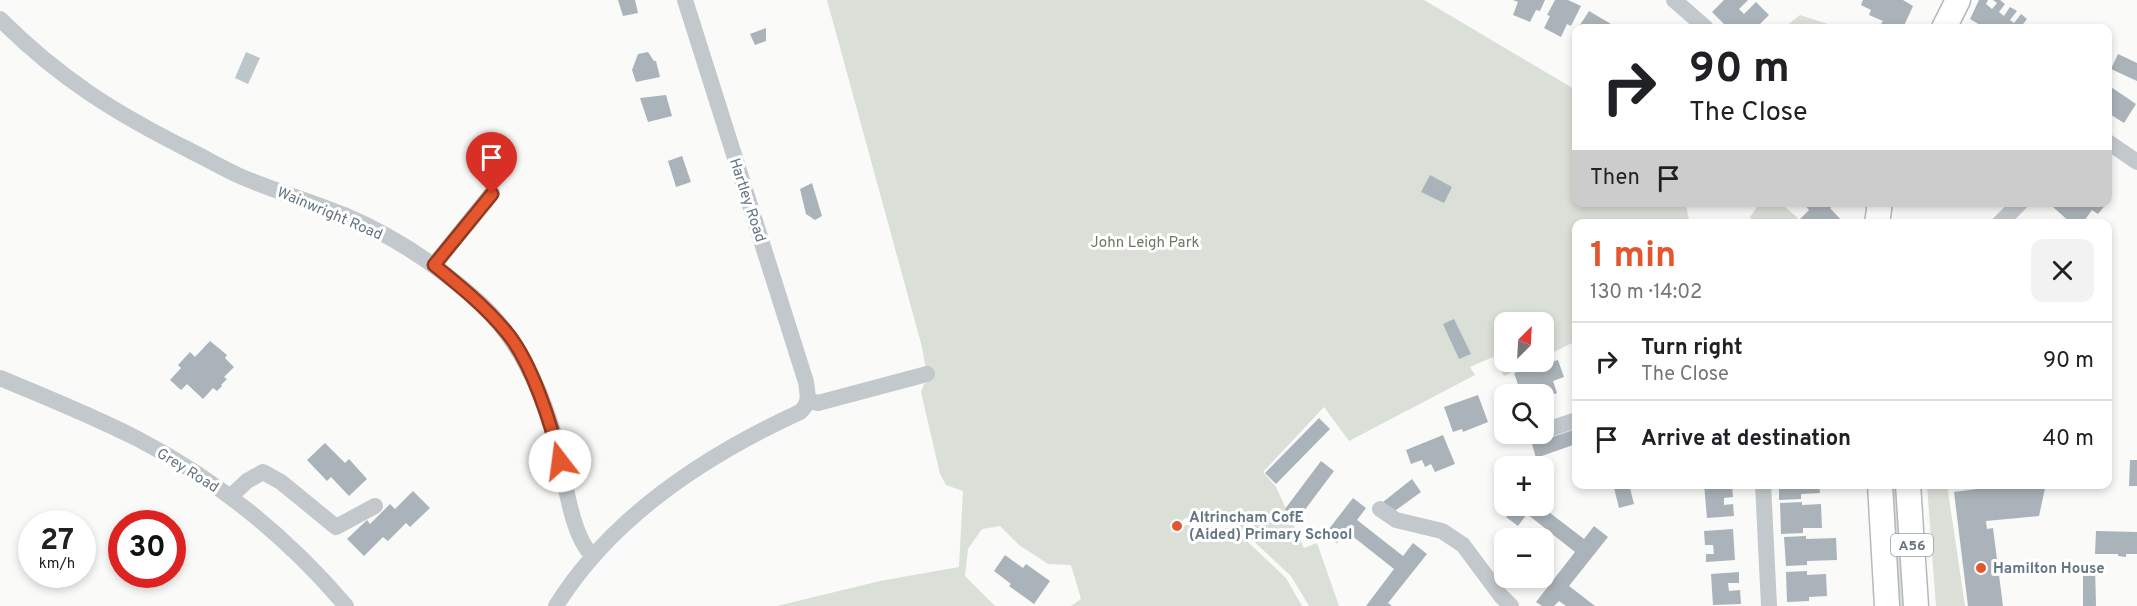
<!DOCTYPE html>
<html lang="en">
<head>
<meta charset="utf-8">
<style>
  body { margin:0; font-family:Overpass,sans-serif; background:#f2f2f2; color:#202124; height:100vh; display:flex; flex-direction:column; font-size:22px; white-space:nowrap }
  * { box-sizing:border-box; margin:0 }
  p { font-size:20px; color:#757577 }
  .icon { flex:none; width:33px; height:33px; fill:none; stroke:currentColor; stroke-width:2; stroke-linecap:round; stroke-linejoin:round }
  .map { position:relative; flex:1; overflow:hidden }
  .drawer { position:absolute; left:1572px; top:219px; width:540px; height:270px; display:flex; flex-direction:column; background:#fff; border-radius:12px; box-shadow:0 3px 9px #0003 }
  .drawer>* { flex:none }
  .hud { position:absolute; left:1572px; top:24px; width:540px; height:183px; border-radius:12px; box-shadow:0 3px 9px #0003; background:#fff; color:#202124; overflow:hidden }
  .needle { width:39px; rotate:24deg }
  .buttons { position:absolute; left:1494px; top:312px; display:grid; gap:12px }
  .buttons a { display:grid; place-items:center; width:60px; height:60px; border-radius:12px; background:#fff; box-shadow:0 3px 9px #0003; font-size:30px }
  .speed { position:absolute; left:18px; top:510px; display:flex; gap:12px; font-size:30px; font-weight:700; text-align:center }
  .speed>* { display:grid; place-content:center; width:78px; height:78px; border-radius:50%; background:#fff; box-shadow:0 3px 9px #0003; line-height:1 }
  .speed small { font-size:15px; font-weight:400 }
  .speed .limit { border:9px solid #d22; background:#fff; color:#111 }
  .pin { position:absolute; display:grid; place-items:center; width:51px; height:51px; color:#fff; margin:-62px -26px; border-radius:50% 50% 50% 0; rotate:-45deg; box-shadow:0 0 6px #0007 }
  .pin .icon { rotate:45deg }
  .me { position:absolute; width:66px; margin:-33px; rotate:345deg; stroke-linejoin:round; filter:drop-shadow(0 0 4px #0008) }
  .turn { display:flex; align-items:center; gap:21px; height:126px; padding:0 18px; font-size:27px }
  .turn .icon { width:78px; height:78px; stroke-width:2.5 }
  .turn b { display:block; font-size:42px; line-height:51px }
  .then { display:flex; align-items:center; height:57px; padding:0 18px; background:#0003; gap:12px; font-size:22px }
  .round { display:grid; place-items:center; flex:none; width:63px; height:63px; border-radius:12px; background:#f2f2f2 }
  .overview { display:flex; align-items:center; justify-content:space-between; height:102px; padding:0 18px }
  h1 { font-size:36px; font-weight:700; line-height:45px; color:#e4572e }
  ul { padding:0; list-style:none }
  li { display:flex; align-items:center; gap:18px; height:78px; padding:0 18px; border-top:2px solid #e0e0e0 }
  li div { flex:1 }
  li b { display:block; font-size:22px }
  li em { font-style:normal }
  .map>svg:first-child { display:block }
</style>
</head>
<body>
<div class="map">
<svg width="2137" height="606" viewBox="0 0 2137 606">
  <rect width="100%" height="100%" fill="#fafaf8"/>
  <!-- green -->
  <path fill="#dadfd7" d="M827,0h597l152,90v112h109l5,21 -114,1v117l-32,16v-35h-40v40h29l-29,14 -11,-19 -23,10 5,8 -126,66 -25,-34 -61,65 13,15 28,61 13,-5 22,63h-30l-18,-30 -56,-52 -50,-6 -15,15 16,-8 48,4 52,49 16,28h-231l10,-7 -10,-34 -23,-1 -29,-19 -19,-19 -18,3 -14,20 -3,27 30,30h-218l103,-25 79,-14 4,-76 -17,-6 -6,-11 -19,-82 3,-8 4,-2 -6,-35z
    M1800,15l40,13h-56z
    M1780,203l18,15 -5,5h-39l-4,-6 10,-14z
    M1889,485h11l7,121h-11z
    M1927,485h20l18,121h-29z"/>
  <!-- water -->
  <path fill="#bbc7cb" d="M246,52l14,6 -12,26 -13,-6z"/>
  <!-- building -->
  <path fill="#aab3b9" d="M618,0h17l3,13 -15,3z
    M1513,0h32l-5,11 -4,-1 -6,12 -17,-7 5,-13z
    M1555,0h13l13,6 -10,20 -4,-2 -6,13 -17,-9 6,-12 -3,-1z
    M1724,0h24l-9,9 5,5 12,-12 13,13 -11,11 2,2h-32l-16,-16z
    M1863,0h40l10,6 -10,22h-11l-11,-4 2,-3 -14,-6 2,-5 -10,-5z
    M1979,0h9l-2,4 6,5 5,-6 -4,-3h7l5,4 -6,8 5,4 6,-9 7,4 -7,9 4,3 7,-9 6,5 -7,9h-35l-15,-9z
    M1589,11l22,13 -2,4h-31z
    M766,28v13l-11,4 -5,-11z
    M648,52l6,9h2l4,16 -24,5 -4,-12 6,-16z
    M2118,54l19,9v18l-26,-12z
    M2108,85l28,19 -12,19 -16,-10z
    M666,95l6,21 -24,6 -8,-24z
    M682,156l9,26 -15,5 -8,-26z
    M1430,175l22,12 -8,16 -23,-11z
    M812,183l10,33 -7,4 -9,-6 -6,-25z
    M1808,202h22l3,4 -3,2 13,14 3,-2 3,4h-47l-3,-4 10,-10 -4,-5z
    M2056,202h48l2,2 -8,10 -6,-4 -10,14h-10l-19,-17z
    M1454,319l17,35 -12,5 -16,-35z
    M210,341l17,14 -2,3 9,9 -10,10 3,2 -6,6 1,1 -5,5 -4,-3 -10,11 -16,-15 -6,6 -11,-10 11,-12 -3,-3 12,-13 5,5z
    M1558,360l6,17 -11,4 4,12 -13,5v-4h-29l-1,-3 6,-1 -6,-17 33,-12 1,2z
    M1478,395l10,27 -25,10 -1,-3 -9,3 -9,-25z
    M1319,418l11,11 -54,55 -11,-11z
    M1576,429v15l-40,14 -4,-14z
    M1443,435l12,29 -20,8 -4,-8 -6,3 -3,-7 -11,4 -5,-14z
    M325,443l20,20 4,-4 18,20 -18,17 -18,-19 -4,4 -20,-21z
    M2130,460h7v26h-8z
    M1321,461l13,10 -36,48 -13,-10z
    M1412,479l9,13 -29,21 -9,-11z
    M1613,484h16l5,20 -15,4z
    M1704,484h28l1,13 -9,1v7l9,-1 1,12 -27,2z
    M1779,484h40l1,9 -19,1v5l-22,1z
    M2015,484h31l-7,32 -53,5 1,8 6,-1 10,78h-35l-14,-114z
    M413,491l17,17 -20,19 -4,-4 -18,18 -5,-4 -19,19 -17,-17 20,-19 3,4 20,-20 5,5z
    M1353,498l13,10 -9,12 46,36 10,-13 14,11 -39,49 4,3h-26l28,-37 -48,-38 -9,12 -12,-9z
    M1802,502v3l19,-1 1,24h-19v5l-22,1 -1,-31z
    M1514,506h27l43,33 10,-13 14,11 -39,49 26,20h-29l-7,-5 -5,5h-12l-6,-4 39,-50 -48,-38 -9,12 -12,-9z
    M1733,529l2,31 -29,2v-8h8l-1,-9h-8l-1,-14z
    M2096,531l41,1v22h-11v3l-8,-1v-2h-23z
    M1806,536v3l30,-1 1,22 -30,1v4l-21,1 -2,-29z
    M1005,555l18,13 3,-4 24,17 -16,23 -25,-18 2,-2 -17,-13z
    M2083,565h12l1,41h-13z
    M1807,571v4l19,-1 1,22 -18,1v4l-22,1 -1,-30z
    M1739,572v11h-11l1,8 11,-1 1,14 -28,1 -2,-31z"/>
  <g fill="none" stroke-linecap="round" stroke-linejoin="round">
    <!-- highway casing -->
    <g stroke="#b4b9bd" stroke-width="27">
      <path id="highway" d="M1944,28l14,-28
        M1877,224l3,-22
        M1880,484l7,122
        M1908,484l8,122"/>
    </g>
    <!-- minor -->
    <path stroke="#c3c8cc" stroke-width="16" d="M1674,0l32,28
      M0,19c59,59 115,94 189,131 18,9 35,19 53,27 33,14 68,24 102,38 50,21 96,52 136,88 38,35 62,89 76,138 8,30 14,95 37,115
      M2108,142l29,20
      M1999,224l22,-22
      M434,265l58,-72
      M0,378c46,19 93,38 138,61 79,41 150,99 208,167
      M808,400l10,3 109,-29
      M1544,431l32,-11
      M1763,484l6,122
      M231,496l16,-15 16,-9 18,10 55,45 39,-21
      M1380,509l16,11 46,11 21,14 38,51 10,10
      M556,606c56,-90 150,-151 244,-194 10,-8 8,-18 6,-30l-121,-382"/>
    <!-- highway -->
    <use href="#highway" stroke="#fff" stroke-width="24"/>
  </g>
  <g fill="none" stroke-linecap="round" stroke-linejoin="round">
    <!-- route casing -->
    <g stroke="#94391e" stroke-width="15">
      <path id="route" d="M492,194l-58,71c26,21 52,42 74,69 24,30 43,89 52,127"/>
    </g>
    <!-- route -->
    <use href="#route" stroke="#e4572e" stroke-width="10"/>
  </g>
  <!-- markers -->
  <g fill="#e4572e" stroke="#fff" stroke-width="2">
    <circle cx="1177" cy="526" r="6"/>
    <circle cx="1981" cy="568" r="6"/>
  </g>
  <g text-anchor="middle" stroke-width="6" stroke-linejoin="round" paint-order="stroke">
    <!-- shield labels -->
    <rect fill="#fff" stroke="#939fa8" stroke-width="1.5" x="1891" y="534" width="42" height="22" rx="4.5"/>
    <g font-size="14" font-weight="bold" fill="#657683">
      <text x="1912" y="550">A56</text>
    </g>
    <!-- street labels -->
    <g font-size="15" fill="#657683" stroke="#fff">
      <text transform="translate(748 200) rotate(72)" y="5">Hartley Road</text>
      <text transform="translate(330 213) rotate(23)" y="5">Wainwright Road</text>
      <text transform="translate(188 470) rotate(32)" y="5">Grey Road</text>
    </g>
    <!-- park labels -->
    <g font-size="15" fill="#687a64" stroke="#fff">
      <text x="1145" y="247">John Leigh Park</text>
    </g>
    <!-- poi labels -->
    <g font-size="15" font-weight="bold" fill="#657683" stroke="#fff" text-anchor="start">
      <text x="1189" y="522">Altrincham CofE<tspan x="1189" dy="17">(Aided) Primary School</tspan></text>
      <text x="1993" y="573">Hamilton House</text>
    </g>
  </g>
</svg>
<div class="buttons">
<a><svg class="needle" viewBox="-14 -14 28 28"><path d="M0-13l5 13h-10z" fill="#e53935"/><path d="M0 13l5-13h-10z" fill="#757577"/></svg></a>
<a><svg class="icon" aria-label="search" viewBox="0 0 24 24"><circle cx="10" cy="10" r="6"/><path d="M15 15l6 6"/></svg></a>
<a>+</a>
<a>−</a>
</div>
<div class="speed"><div>27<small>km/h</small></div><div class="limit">30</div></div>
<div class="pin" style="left:492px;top:194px;background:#d93025"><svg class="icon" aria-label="arrive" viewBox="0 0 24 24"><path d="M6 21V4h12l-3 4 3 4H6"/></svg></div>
<svg class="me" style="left:560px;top:461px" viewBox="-20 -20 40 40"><circle r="19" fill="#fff"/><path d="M0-13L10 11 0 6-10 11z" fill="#e4572e"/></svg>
<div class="hud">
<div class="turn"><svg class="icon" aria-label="right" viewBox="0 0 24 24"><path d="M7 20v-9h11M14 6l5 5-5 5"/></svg><div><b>90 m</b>The Close</div></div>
<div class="then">Then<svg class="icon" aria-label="arrive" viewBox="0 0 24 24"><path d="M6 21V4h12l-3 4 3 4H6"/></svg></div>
</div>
<section class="drawer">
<div class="overview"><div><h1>1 min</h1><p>130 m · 14:02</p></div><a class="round"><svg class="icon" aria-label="close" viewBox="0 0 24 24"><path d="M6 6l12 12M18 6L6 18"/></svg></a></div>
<ul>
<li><svg class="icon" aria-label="right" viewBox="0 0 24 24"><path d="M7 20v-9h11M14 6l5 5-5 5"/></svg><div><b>Turn right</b><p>The Close</p></div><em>90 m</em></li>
<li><svg class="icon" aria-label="arrive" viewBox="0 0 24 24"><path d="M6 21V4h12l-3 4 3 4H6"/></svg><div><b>Arrive at destination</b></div><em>40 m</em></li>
</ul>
</section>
</div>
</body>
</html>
